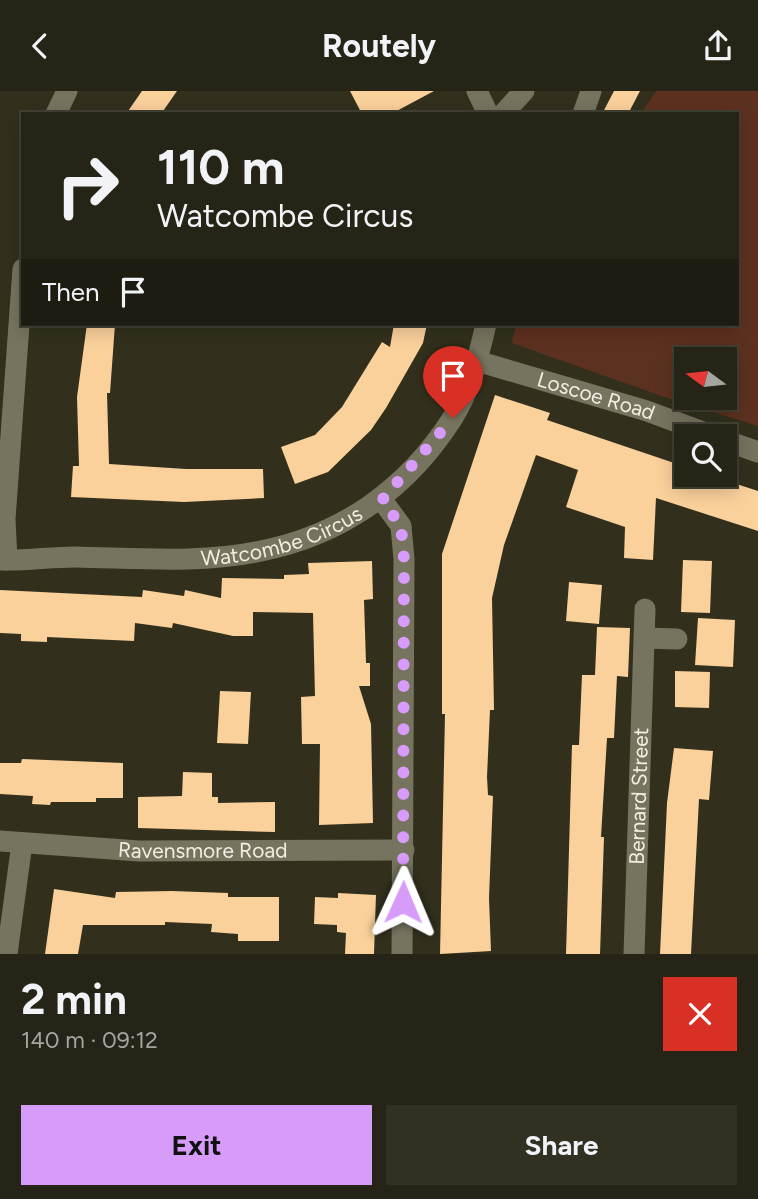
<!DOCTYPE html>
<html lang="en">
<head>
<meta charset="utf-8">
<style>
  body { margin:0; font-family:Figtree,sans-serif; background:#323023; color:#f1f3f6; height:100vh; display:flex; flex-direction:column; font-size:26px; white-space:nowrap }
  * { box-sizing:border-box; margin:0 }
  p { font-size:23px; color:#a4a4a1 }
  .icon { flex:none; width:38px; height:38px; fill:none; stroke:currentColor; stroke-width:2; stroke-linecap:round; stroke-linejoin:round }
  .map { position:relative; height:863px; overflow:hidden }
  .side { display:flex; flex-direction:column; background:#262416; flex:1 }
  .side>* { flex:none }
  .hud { position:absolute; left:21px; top:21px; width:718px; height:214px; border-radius:0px; box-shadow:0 4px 18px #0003,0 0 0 2px #424135; background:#262416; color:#f1f3f6; overflow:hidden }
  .needle { width:46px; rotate:285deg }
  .buttons { position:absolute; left:674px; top:256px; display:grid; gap:14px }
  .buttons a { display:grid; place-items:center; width:63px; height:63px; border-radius:0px; background:#262416; box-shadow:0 4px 18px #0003,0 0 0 2px #424135; font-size:35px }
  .pin { position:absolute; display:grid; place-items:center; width:60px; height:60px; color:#fff; margin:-72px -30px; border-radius:50% 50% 50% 0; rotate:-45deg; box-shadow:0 0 7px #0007 }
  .pin .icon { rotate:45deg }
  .me { position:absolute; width:77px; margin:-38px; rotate:1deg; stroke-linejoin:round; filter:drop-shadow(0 0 5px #0008) }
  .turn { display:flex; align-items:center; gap:24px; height:147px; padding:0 21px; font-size:32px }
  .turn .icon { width:91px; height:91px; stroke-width:2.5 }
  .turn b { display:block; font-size:49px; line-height:60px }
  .then { display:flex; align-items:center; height:66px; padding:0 21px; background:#0003; gap:14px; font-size:26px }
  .round { display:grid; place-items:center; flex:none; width:74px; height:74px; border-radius:0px; background:#323023 }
  .overview { display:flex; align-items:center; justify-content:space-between; height:119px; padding:0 21px }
  h1 { font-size:42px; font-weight:700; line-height:52px }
  .action { display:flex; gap:14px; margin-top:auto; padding:14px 21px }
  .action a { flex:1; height:80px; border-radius:0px; background:#d79bf9; color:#111; font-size:28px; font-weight:700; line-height:80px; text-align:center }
  .action a+a { background:#323023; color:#f1f3f6 }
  header { display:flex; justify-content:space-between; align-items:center; height:91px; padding:0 21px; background:#262416; font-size:32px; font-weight:700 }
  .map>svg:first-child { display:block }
</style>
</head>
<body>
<header><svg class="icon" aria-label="back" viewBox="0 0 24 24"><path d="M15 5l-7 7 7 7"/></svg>Routely<svg class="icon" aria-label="share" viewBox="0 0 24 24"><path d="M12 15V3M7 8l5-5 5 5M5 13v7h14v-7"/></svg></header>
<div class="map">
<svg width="758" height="863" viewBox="0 0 758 863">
  <rect width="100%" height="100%" fill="#32301d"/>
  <!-- green -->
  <path fill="#5d311f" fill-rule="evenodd" d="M656,0h102v335l-88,-27 -158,-56 4,-19h221v-210h-96zM686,268h38v38h-38z"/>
  <!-- building -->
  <path fill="#fad09b" d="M142,0h35l-16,23h-35z
    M350,0h84l-43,23h-29z
    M614,0h26l-12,23h-26z
    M87,233h28l-5,69h-3l2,71 77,5h77l1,29 -80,4 -113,-5 2,-31h6l-2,-69z
    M394,233h33l-4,19 -37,65 -15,22 -43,42 -33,12 -14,-37 34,-12 27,-28 40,-65 8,5z
    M495,304l55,18 -3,7 139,47v7h20l52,17v40l-102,-33 -3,62 -29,-2 1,-31 -59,-20 12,-37 -42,-15 -32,90 -12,53 2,112h-4l-3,67 1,18 5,1 -4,102 2,53 -51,3 5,-240h-3v-160z
    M683,469l29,1 -2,52 -29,-1z
    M372,470l1,38 -9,1 2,63h4v23h-11l12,38 2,99 -54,2 1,-81h-18l-1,-47 14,-1 -2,-83 -60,-1v24h-20l-60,-13 -1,5 -37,-5 -1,18 -87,-4v5l-26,-1v-7l-21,-1v-43l142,7 1,-7 41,6 1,-6 36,8 1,-20 62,1v-4l25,-1 -1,-11z
    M569,491l33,3 -3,39 -33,-3z
    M698,527l37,2 -2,47 -38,-2z
    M597,536l33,1 -2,49 -11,-1 -3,62h-7l-6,99h3l-4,117h-34l6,-209h7l3,-70h13z
    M675,580l35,1 -1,36 -34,-1z
    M220,600l31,1 -3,52 -31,-1z
    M674,657l39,3 -4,49 -10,-1 -8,155h-31l7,-151z
    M22,668l101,4v35h-27v4h-45l-1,3 -18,-1 1,-8 -33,-2v-31h21z
    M183,681l29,1v24h6v6l57,-1v30l-137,-4v-31l44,-1z
    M54,798l61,9 1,-6 56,-1 56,2v4h51v44h-41v-7l-27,-2 1,-8 -47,-2v3h-82l-5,29h-33z
    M338,802l38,2 -2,59h-29l1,-21 -9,-1v-7l-23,-1 1,-27 23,1z"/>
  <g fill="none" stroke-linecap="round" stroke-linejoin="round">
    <!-- street -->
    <g stroke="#76745e" stroke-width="21">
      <path d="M477,0l11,23"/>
      <path d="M56,23l11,-23"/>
      <path d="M503,23l21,-23"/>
      <path d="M583,23l8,-23"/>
      <path id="s1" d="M477,270l170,50 67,25"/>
      <path d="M724,349l34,12"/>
      <path d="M382,409l19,26 3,33 -2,395"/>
      <path id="s2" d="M0,469c25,1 50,-3 75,-3 61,1 126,7 186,-6 81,-16 146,-62 191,-132 18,-28 27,-64 34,-95"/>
      <path d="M7,469l-2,-41 18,-250"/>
      <path d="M645,547l32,1"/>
      <path id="s3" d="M0,750l139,10 265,-1"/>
      <path d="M7,863l15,-111"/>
      <path id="s4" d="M634,863l11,-345"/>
    </g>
  </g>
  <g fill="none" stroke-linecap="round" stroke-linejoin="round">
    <!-- route -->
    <path stroke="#d79bf9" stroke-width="12" stroke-dasharray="0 21.6" d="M403,811l1,-343 -3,-33 -19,-26 71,-82"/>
  </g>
  <g text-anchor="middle" stroke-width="7" stroke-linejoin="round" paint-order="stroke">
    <!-- street labels -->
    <g font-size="21" fill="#f0efe2" stroke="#292613">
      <text dy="7" stroke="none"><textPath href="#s1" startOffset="124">Loscoe Road</textPath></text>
      <text dy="7" stroke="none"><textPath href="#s2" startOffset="285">Watcombe Circus</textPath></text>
      <text dy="7" stroke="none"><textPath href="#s4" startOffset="158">Bernard Street</textPath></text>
      <text dy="7" stroke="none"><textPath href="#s3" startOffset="203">Ravensmore Road</textPath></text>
    </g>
  </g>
</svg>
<div class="buttons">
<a><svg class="needle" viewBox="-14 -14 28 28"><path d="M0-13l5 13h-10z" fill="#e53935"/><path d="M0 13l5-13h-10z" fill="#a4a4a1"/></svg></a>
<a><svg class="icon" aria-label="search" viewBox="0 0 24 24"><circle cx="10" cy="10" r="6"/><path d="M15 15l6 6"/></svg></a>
</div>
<div class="pin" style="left:453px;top:327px;background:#d93025"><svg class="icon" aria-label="arrive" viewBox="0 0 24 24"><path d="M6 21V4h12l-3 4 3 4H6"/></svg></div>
<svg class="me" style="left:403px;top:811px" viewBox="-20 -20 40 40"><path d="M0-17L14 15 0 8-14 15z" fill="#d79bf9" stroke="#fff" stroke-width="4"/></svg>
<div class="hud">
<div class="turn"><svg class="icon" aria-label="right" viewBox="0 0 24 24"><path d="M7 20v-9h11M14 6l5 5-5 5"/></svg><div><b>110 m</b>Watcombe Circus</div></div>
<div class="then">Then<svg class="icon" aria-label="arrive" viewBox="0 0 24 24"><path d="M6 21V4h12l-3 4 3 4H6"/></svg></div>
</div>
</div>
<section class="side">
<div class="overview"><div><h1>2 min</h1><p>140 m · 09:12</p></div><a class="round" style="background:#d93025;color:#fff"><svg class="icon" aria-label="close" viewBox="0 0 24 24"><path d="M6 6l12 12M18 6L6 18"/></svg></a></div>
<div class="action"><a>Exit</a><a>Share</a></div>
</section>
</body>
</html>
